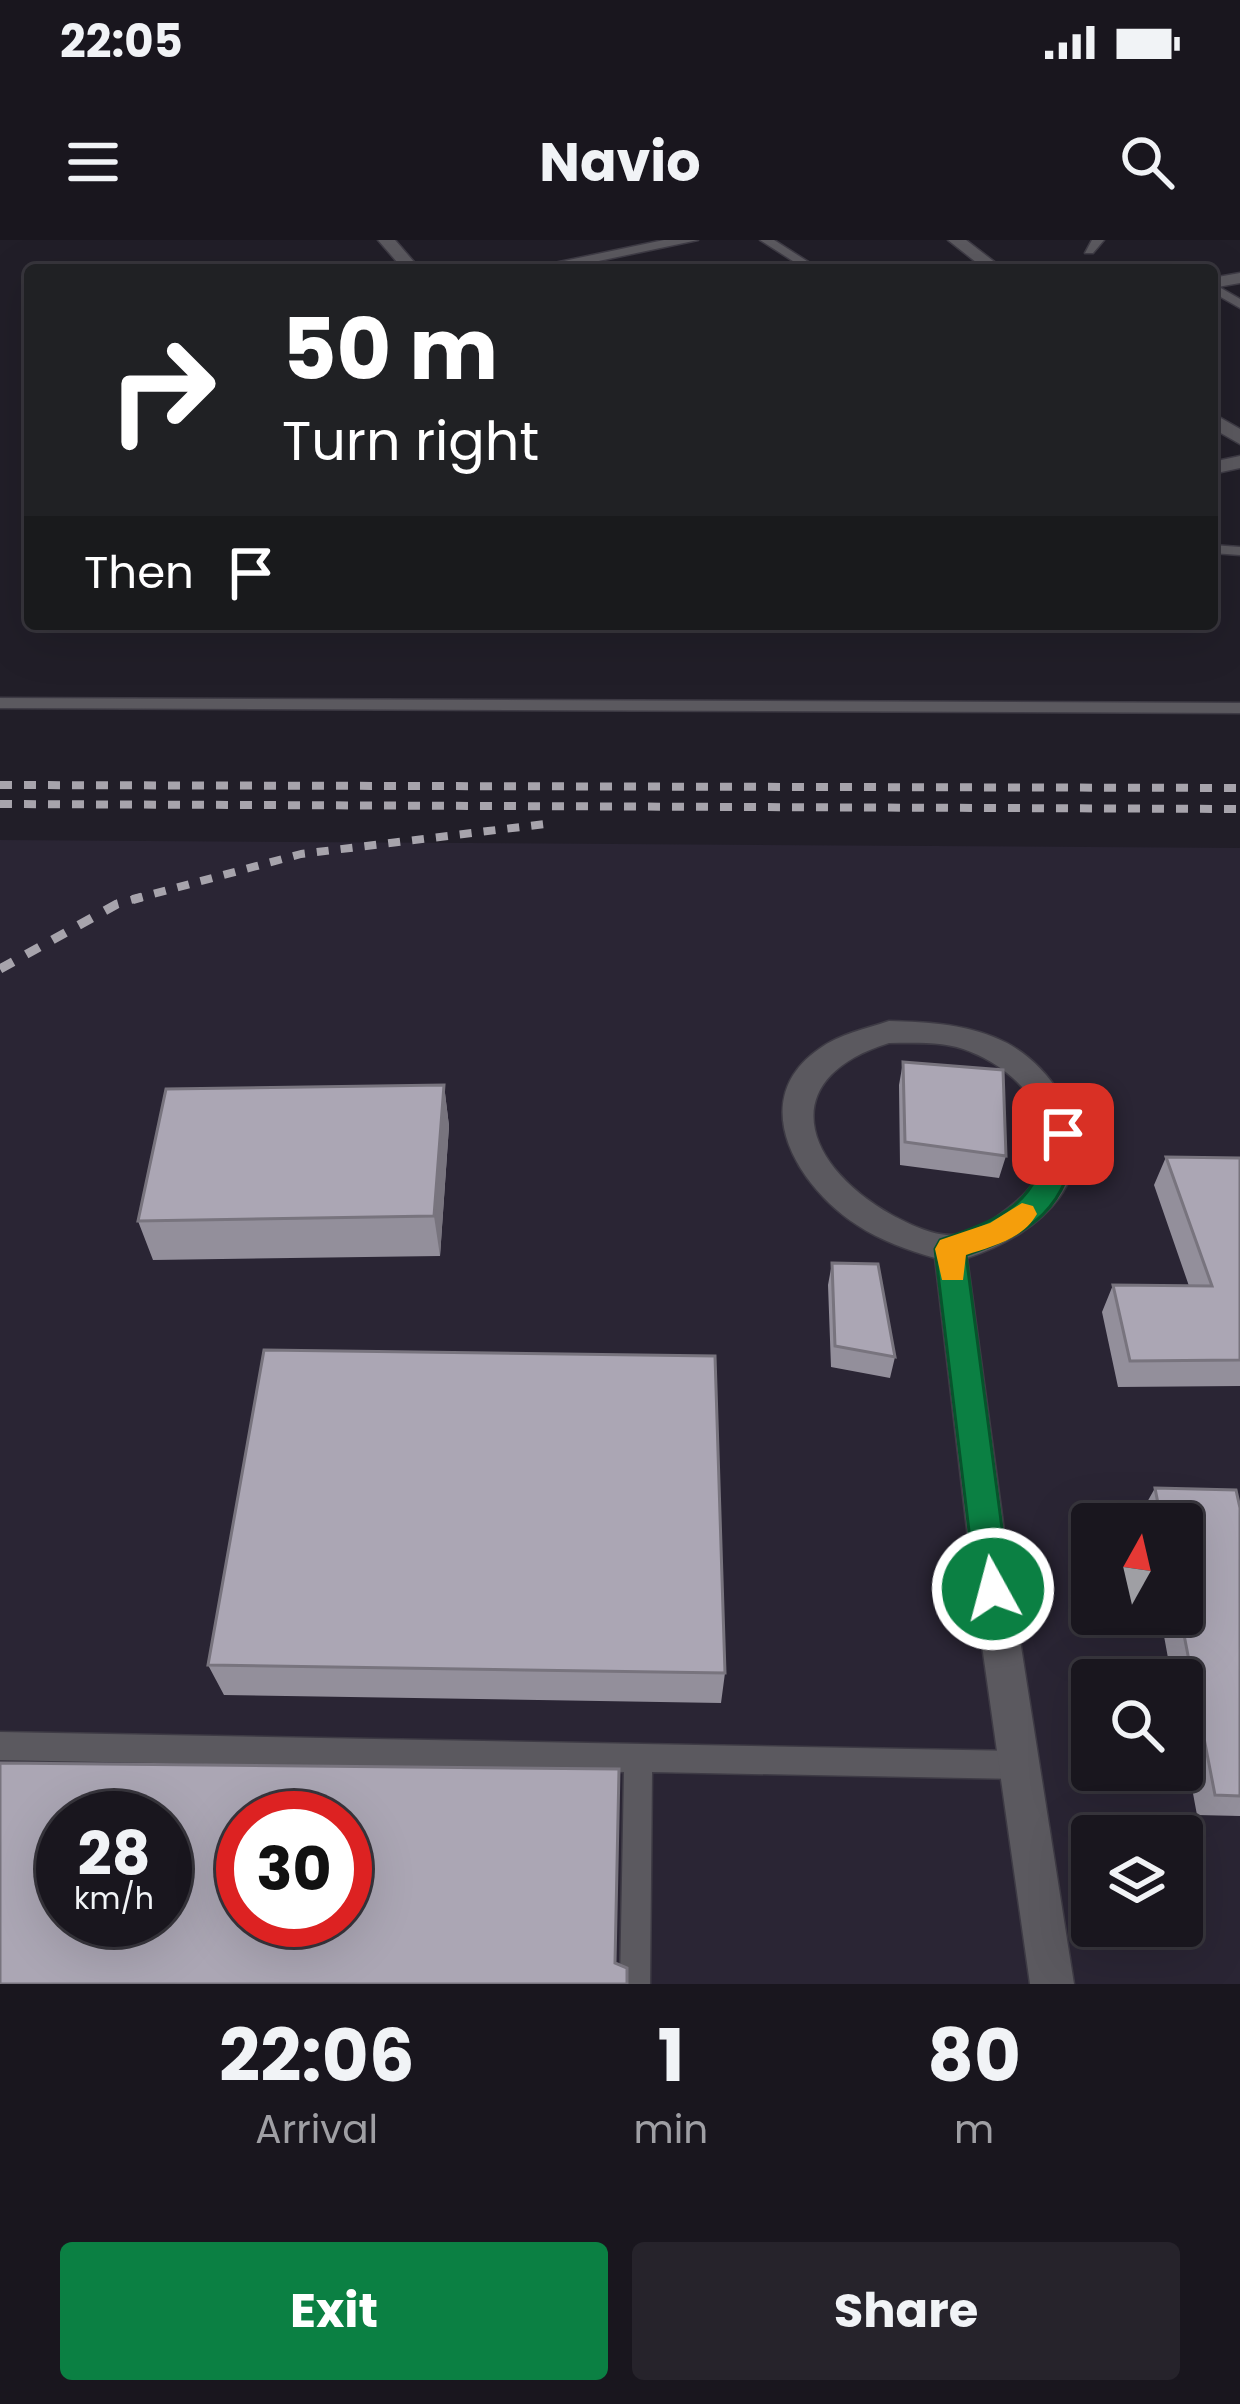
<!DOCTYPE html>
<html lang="en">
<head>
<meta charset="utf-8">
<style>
  body { margin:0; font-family:Poppins,sans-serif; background:#26232b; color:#f1f3f6; height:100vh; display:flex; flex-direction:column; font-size:45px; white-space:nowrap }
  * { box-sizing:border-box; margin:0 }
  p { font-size:39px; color:#9f9fa4 }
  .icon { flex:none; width:66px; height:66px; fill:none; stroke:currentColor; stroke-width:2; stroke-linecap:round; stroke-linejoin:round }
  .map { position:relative; height:1744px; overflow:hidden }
  .sheet { display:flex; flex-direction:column; background:#19161e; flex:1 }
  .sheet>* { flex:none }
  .banner { position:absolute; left:24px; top:24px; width:1194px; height:366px; border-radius:12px; box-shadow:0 12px 48px #0002,0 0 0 3px #37353c; background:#202124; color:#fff; overflow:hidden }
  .needle { width:78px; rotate:8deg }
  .tools { position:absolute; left:1071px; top:1263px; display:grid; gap:24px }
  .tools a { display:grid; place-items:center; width:132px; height:132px; border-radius:12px; background:#19161e; box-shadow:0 12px 48px #0002,0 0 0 3px #37353c; font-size:60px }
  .speed { position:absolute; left:36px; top:1551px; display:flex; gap:24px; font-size:60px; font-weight:700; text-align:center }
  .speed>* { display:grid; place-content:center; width:156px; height:156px; border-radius:50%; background:#19161e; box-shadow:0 12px 48px #0002,0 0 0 3px #37353c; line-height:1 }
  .speed small { font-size:30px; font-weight:400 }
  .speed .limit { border:18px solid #d22; background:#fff; color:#111 }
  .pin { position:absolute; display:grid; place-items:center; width:102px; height:102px; color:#fff; margin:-51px; border-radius:24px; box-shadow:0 6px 18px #0006 }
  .me { position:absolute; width:132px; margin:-66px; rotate:353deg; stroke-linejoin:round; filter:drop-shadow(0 0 9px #0008) }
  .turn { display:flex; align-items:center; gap:42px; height:252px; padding:0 60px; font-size:54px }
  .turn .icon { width:156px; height:156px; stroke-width:2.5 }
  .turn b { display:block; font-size:84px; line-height:102px }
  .then { display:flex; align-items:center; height:114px; padding:0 60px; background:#0003; gap:24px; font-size:45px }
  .eta { display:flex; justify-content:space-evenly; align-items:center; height:204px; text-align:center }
  .eta b { font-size:72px; font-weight:700; line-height:84px }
  .action { display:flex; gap:24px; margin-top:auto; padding:24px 60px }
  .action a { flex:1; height:138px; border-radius:12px; background:#0b8043; color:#fff; font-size:48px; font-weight:700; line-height:138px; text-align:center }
  .action a+a { background:#26232b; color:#f1f3f6 }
  .status { display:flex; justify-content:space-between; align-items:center; height:84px; padding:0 60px; background:#19161e; direction:ltr }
  .status svg { height:33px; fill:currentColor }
  header { display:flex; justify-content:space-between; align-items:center; height:156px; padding:0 60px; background:#19161e; font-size:54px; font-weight:700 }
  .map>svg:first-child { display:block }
</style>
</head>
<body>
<div class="status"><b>22:05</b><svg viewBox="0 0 49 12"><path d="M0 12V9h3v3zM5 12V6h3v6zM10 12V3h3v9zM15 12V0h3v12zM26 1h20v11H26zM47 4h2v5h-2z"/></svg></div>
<header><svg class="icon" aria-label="menu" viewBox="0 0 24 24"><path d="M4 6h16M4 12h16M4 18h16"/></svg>Navio<svg class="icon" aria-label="search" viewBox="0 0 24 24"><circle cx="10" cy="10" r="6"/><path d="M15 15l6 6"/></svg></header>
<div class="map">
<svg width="1240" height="1744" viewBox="0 0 1240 1744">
  <rect width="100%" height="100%" fill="#211e28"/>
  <!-- built -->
  <path fill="#2a2534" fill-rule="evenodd" d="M0,600l1240,8v1136h-1240zM1092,1284h90v90h-90zM1092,1440h90v90h-90zM63,1578h102v102h-102zM243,1578h102v102h-102zM1092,1596h90v90h-90z"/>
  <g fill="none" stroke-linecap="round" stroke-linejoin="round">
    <!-- service casing -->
    <g stroke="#3e3b45" stroke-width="3">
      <path id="service" d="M760,0h14l47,30h-14z
        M1092,0h12l-11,13h-8z
        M1212,43l28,16v9l-28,-16z
        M1212,305l28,2v8l-28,-2z
        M0,458l1240,5v10l-1240,-5z
        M0,1492l1019,19 10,4 4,10 -4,10 -10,4 -367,-7 -2,212h-30l4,-212 -624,-12z"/>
    </g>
    <!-- minor casing -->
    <g stroke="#3e3b45" stroke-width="3">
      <path id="minor" d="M378,0h17l26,30h-17z
        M664,0h34l-142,30h-35z
        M948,0h18l39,30h-19z
        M1240,33v10l-28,5v-10z
        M1212,173l28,16v15l-28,-16z
        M1240,216v12l-28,6v-12z
        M889,781c40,1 81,3 118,22 22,12 40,30 53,51 48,81 -19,140 -93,164l45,331 62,395h-44l-56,-395 -39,-331c-27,-8 -54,-17 -78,-33 -58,-37 -113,-124 -38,-176 20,-15 46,-20 70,-28zM889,803c27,0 57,-2 82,9 63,25 107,96 46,149 -18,15 -40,33 -64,34 -20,1 -44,-11 -61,-20 -88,-49 -119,-136 -3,-172z"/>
    </g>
    <!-- service -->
    <use href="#service" fill="#5b595f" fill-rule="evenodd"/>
    <!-- minor -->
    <use href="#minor" fill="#5b595f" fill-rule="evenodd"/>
    <!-- rail-far1 -->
    <path stroke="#a7a4ac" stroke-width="8" stroke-dasharray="12 12" stroke-linecap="butt" d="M0,545l1240,3
      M0,564l1240,5
      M131,660l170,-46 244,-30"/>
    <!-- rail -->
    <path stroke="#a7a4ac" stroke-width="9" stroke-dasharray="15 15" stroke-linecap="butt" d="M0,729l117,-65 25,-7"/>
  </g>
  <!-- wall -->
  <path fill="#938f9b" d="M903,822l103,94 -7,22 -99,-13 -1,-80z
    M444,845l5,41 -9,130 -287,4 -15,-39z
    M1166,917l74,1v228l-122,1 -16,-75 11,-27 76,1 -35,-101z
    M832,1023l63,94 -5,21 -59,-11 -3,-82z
    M1155,1248l85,20v308l-43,-1 -15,-81v-54h-10l-12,-66h22v-90h-39l-2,-11z
    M208,1425l517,8 -4,30 -497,-8z"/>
  <!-- shaded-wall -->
  <path fill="#78747e" d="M444,845l5,41 -9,130 -6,-40z"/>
  <!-- building -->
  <path fill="#aba6b4" stroke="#78747e" stroke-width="3" fill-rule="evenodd" d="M903,822l100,8 3,86 -101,-14z
    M444,845l-10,131 -296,5 28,-132z
    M1166,917l74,1v202l-110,1 -17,-76 99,1z
    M832,1023l46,1 17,93 -60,-11z
    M264,1110l451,6 10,317 -517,-8z
    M1155,1248l81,2 4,18v288l-25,-1 -35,-181h2v-90h-20z
    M0,1523l619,6 -4,194 12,5v16h-627zM63,1578h102v102h-102zM243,1578h102v102h-102z"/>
  <!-- route -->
  <path fill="#0b8043" stroke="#07532c" stroke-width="3" d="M1063,884l14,10c-8,74 -45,99 -111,121l44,334 -5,12 -12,5 -12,-5 -5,-12 -41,-340 5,-9c60,-20 101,-37 109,-106z"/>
  <!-- slow -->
  <path fill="#f59e0b" d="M1022,963l11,3 4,8c-15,26 -45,32 -71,41l-3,25h-21l-7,-31 5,-9 50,-17z"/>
</svg>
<div class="tools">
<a><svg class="needle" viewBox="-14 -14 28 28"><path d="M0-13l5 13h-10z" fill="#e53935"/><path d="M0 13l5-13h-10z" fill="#9f9fa4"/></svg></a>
<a><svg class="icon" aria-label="search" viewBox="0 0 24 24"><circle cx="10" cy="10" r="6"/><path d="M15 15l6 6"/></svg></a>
<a><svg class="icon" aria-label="layers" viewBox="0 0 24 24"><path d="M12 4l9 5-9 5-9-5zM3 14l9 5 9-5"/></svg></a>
</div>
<div class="speed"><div>28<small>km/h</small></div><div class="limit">30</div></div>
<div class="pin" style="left:1063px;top:894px;background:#d93025"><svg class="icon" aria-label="arrive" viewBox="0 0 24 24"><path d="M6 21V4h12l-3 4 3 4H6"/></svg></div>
<svg class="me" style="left:993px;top:1349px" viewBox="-20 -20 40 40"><circle r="17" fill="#0b8043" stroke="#fff" stroke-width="3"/><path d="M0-11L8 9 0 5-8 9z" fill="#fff"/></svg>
<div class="banner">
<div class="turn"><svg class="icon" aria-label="right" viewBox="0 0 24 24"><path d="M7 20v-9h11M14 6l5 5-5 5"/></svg><div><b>50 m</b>Turn right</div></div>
<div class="then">Then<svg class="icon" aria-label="arrive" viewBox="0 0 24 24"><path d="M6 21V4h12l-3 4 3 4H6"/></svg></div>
</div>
</div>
<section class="sheet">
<div class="eta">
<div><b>22:06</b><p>Arrival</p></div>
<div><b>1</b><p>min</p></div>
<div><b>80</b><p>m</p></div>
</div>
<div class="action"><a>Exit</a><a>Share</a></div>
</section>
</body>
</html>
